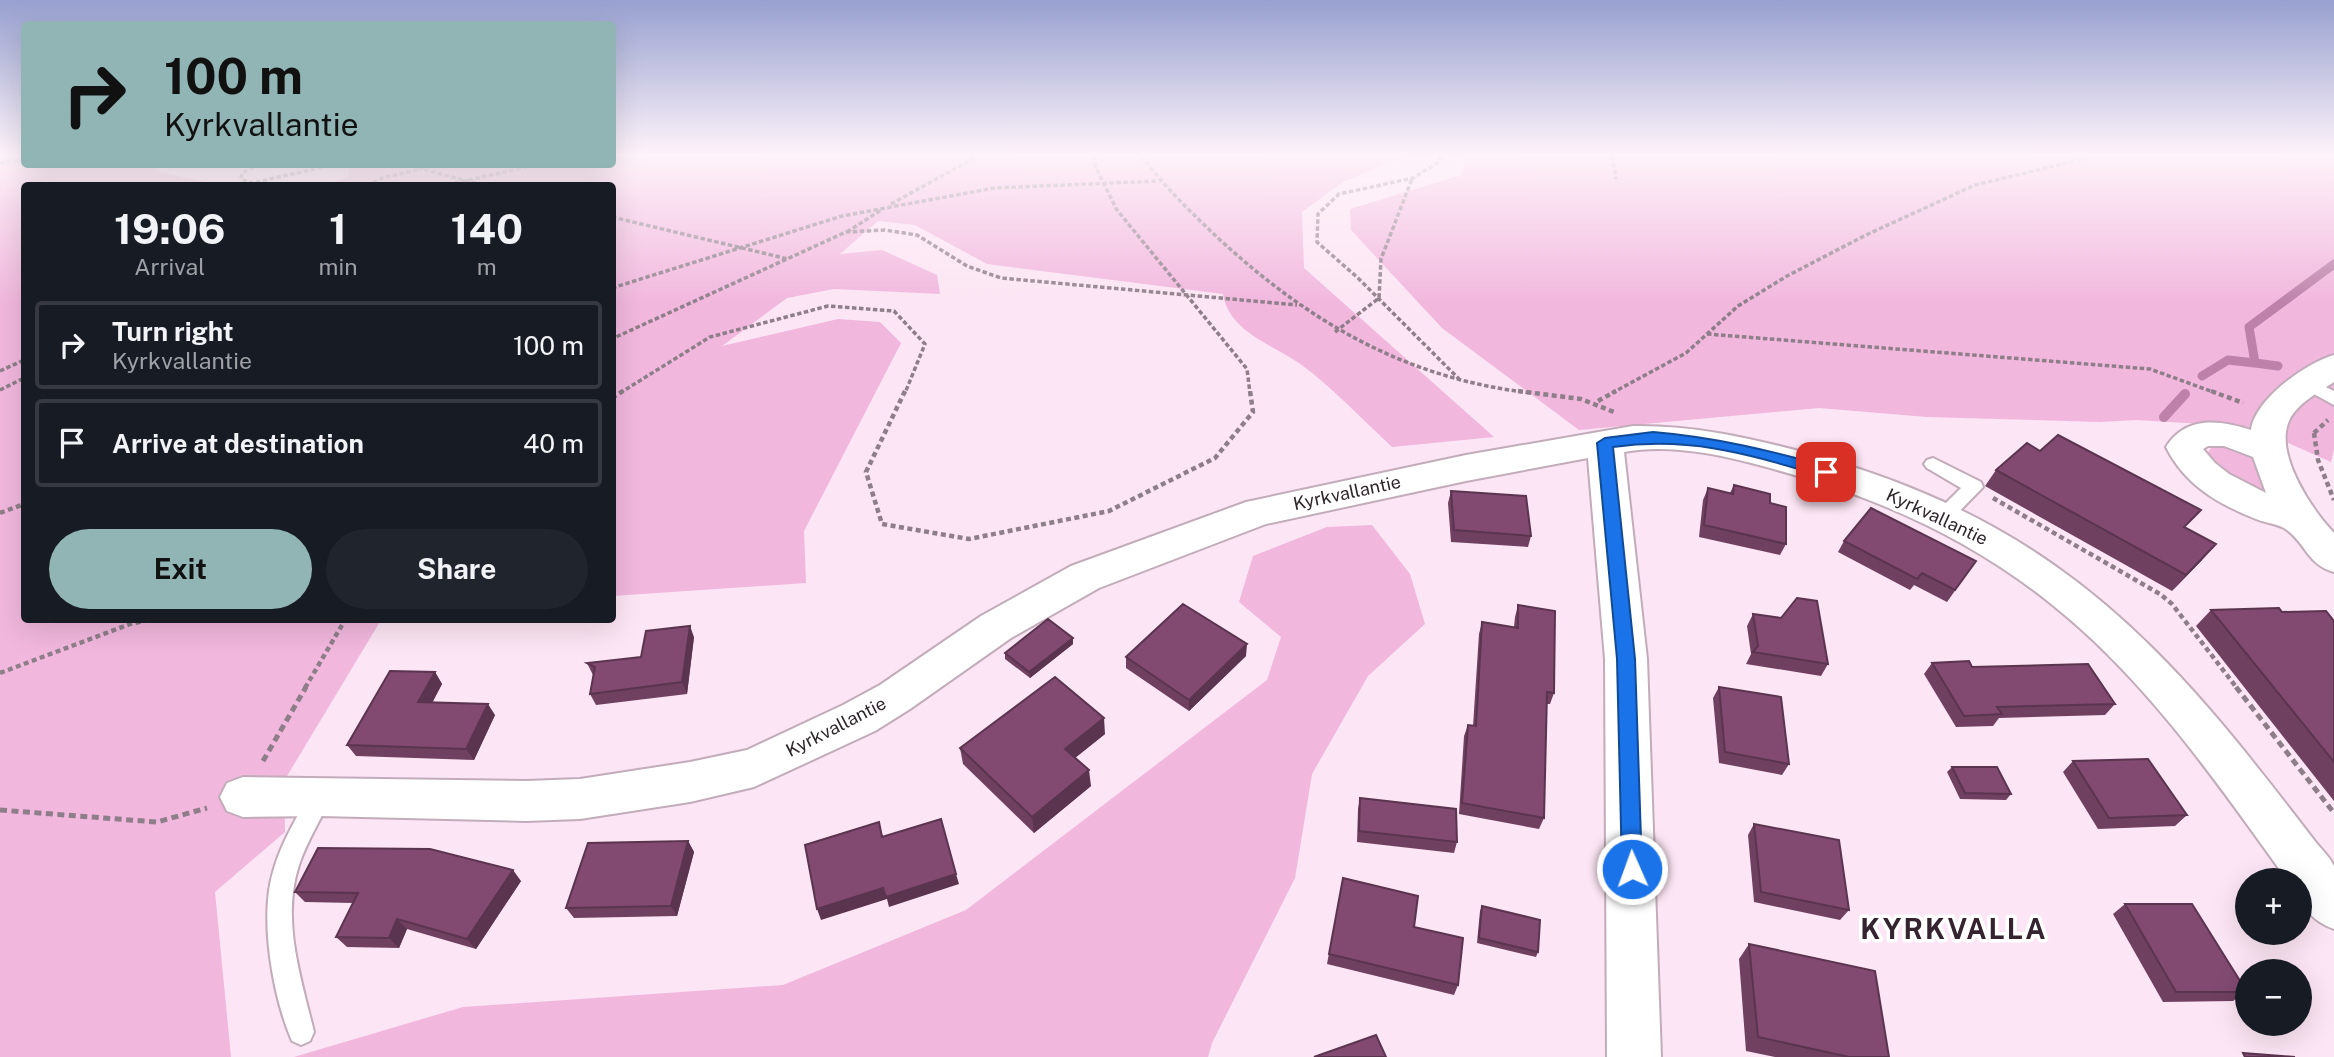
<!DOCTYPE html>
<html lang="en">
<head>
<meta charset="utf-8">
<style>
  body { margin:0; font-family:"Public Sans",sans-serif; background:#20242c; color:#f1f3f6; height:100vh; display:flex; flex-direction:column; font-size:26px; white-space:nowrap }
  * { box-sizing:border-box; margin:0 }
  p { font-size:23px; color:#9ea1a6 }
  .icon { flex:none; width:38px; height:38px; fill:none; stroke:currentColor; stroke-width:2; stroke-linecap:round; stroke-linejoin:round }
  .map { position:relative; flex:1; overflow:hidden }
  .panel { position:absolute; left:21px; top:182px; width:595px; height:441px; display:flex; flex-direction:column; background:#171b24; border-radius:7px; box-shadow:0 7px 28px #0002 }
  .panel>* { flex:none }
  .banner { position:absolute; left:21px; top:21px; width:595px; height:147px; border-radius:7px; box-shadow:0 7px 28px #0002; background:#91b4b4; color:#111; overflow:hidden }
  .tools { position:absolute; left:2235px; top:868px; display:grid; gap:14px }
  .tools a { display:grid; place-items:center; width:77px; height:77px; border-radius:50%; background:#171b24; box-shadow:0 7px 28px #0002; font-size:35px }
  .pin { position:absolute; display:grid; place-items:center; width:60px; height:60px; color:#fff; margin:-30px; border-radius:14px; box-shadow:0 4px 10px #0006 }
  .me { position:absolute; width:77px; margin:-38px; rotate:358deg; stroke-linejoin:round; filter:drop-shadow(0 0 5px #0008) }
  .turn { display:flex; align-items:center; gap:24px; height:147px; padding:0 28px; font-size:32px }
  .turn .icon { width:91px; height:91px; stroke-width:2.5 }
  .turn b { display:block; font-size:49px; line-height:60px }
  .eta { display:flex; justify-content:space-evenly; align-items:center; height:119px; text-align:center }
  .eta b { font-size:42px; font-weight:700; line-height:49px }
  .action { display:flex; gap:14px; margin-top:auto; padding:14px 28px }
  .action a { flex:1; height:80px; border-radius:42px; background:#91b4b4; color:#111; font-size:28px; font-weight:700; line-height:80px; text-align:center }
  .action a+a { background:#20242c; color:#f1f3f6 }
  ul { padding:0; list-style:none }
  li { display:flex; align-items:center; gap:21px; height:88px; margin:0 14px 10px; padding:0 14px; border:4px solid #363941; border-radius:7px }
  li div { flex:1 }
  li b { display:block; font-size:26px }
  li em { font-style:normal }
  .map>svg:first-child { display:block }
</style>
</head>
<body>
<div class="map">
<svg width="2334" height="1057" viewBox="0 0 2334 1057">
  <rect width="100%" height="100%" fill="#fce5f4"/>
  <!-- green -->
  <path fill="#f1b7dd" d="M0,156h24v8l125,1 7,6 62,14 -194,1v434h357l-97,161 1,51 -70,60 16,165h-231z
    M613,156h792l-62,26 -41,30 2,56 190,169 -102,10c-30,-28 -60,-60 -93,-84 -27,-19 -70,-31 -76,-69l-236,-30 -72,-39 -37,-4 -38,33 42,-4 55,25 3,19 -106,-5 -47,9 -65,48 116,-27 42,3 21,21 -97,188 2,52 -193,13 -1,-410 -286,-1 22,-8 1,-12 263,-1z
    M1466,156h868v293l-3,13 -79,-35 -116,-7 -35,2 -174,-5 -108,-9 -240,22 -137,-102 -91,-98 -1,-21 111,-34z
    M2221,446l33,11 12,40 -54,-33 -6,-9 5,-7z
    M1372,525l38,49 15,50 -57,52 -56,98 -17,104 -83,165 -4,14h-914l169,-50 320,-22 183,-75 301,-230 14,-43 -42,-35 14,-46 74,-29z"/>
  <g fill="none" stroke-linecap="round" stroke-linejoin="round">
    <!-- stream-far1 -->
    <path stroke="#bd81aa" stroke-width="9" d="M2255,363l23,3
      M2202,376l26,-16 27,3 -6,-36 85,-63"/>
    <!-- stream -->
    <path stroke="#bd81aa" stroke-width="10" d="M2164,417l21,-23"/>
    <!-- service casing -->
    <g stroke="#c2acba" stroke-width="4">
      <path id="service" d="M2309,379l25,12v14l-31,-17 -3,-4 3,-4z
        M1933,458l48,24 2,5 -33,34h-14l-3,-5 28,-28 -34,-20 -3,-4 3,-4z
        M320,786l8,3 4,7c-11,23 -25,45 -33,69 -18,55 2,113 15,167l-4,9 -9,4 -9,-4c-19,-44 -33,-122 -19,-169 8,-30 25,-56 39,-83z"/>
    </g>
    <!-- minor casing -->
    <g stroke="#c2acba" stroke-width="4">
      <path id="minor" d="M2334,355v27c-15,10 -38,22 -45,39 -15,33 23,89 45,112v39c-26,-7 -28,-28 -47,-42 -7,-6 -22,-7 -31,-11 -38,-15 -71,-34 -90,-72 20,-32 54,-27 85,-17 4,-31 55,-67 83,-75zM2208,446h16l29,11 13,36 -37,-19 -14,-11 -12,-14z
        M1633,426c61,-1 118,12 177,28 195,54 310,142 436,299 23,29 46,58 68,87 6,8 16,17 20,26 0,10 0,50 0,63 -24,-9 -34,-23 -34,-49h-13c-70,-98 -142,-202 -237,-277 -76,-61 -166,-103 -259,-129 -52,-15 -113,-32 -167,-22l23,207 14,398h-54l-2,-398 -17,-201 -122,23 -200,43 -167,64 -88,50 -101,71 -35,22 -121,56 -64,15 -110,17 -54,2 -206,-5 -77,1 -16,-6 -7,-14 7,-14 16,-6 283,4 54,-2 110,-17 57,-12 96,-45 37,-20 101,-69 90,-50 175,-64 220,-47z"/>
    </g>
    <!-- path-far2 -->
    <path stroke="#8e7e89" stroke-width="3.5" stroke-dasharray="4.5 2.5" stroke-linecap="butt" d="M1094,156l2,12 21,42 130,159 3,24
      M1142,156c22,31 49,56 76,82 91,84 188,141 314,155
      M1439,156l1,5 -27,17 -74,16 -21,20 -1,28 41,36 101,101
      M1612,156l4,23
      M0,163l24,-3
      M260,164l-18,9 -1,6 11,4 85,-19
      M404,164l82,22
      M367,186l15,-8 60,-14
      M441,186l100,-22
      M891,204l87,-48
      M612,217l176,42
      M847,232l34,-22
      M612,288l230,-72 152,-28 164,-7
      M1335,332l44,-34 2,-39 31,-80
      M1707,334l443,35 66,24
      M612,342l4,-5 230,-105 39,-2 32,5 50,31 34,12 296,27
      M0,371l24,-11
      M0,390l24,-12
      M620,393l90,-56 118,-31 66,5 31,33 -20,49
      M1612,393l74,-40 52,-47 49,-30 79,-41 109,-50 121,-29"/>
    <!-- path-far1 -->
    <path stroke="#8e7e89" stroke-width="4.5" stroke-dasharray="5 3.5" stroke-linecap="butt" d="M905,391l-39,81 16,52 87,15 140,-28 106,-53 38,-46 -3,-21
      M1518,391l63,8 33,13
      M2211,391l32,12
      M612,398l11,-7
      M1598,401l18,-10
      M2314,433l4,27 16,40
      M2314,433l14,-13
      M1993,498l167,96 12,10 65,84
      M0,513l24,-9
      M0,673l130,-49 19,-4
      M305,688l40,-68"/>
    <!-- path -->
    <path stroke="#8e7e89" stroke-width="5" stroke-dasharray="7 4.5" stroke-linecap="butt" d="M2236,687l98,126
      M263,761l43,-74
      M0,810l157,12 50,-14"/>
    <!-- service -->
    <use href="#service" fill="#fff" fill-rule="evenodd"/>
    <!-- minor -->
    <use href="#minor" fill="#fff" fill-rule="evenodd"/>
  </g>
  <!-- wall -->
  <path fill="#704061" d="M1996,470l190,58 16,32 -30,31 -187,-105z
    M1734,485l36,18 16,41 -6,11 -81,-18 4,-37 5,-12 22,5z
    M1451,491l80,45 -3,11 -77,-5 -3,-39z
    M1844,541l132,20 -29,41 -33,-17 -4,5 -72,-38z
    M1518,605l36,88 -4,11h-3l-3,114 -5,11 -80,-15 5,-78 4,-11 5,1 6,-92 3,-12 32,5 1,-10z
    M2211,610l71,2 52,9v180l-138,-175z
    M1753,614l75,50 -7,12 -75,-12 5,-10 -4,-28z
    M694,637l-7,57 -91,11 -6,-11 3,-19 -6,-12 54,-6z
    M1073,638v6l-43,34 -25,-19v-6z
    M1246,656l-57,55 -63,-43v-11z
    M1932,663l40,4 143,37 -10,11 -106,3 -6,8 -37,1 -32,-53z
    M435,672l7,12 -10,18 63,13 -21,45 -118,-4 -9,-11z
    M1719,687l70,77 -7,11 -63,-12 -6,-65z
    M1105,734l-30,24 16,28 -57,47 -71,-69 -3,-16z
    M2073,761l114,54 -12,11 -77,3 -35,-57z
    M1952,767l59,27 -5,6 -46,-1 -13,-27z
    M1360,798l97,44 -3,11 -97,-11 1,-33z
    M1754,824l95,86 -9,10 -86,-18 -6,-67z
    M688,841l6,11 -17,64 -103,2 -8,-10z
    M1343,878l71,49 44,58 -4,10 -127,-31z
    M521,881l-45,68 -69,-20 -8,19 -52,-1 -11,-10 17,-34 -48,-1 -10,-10z
    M2125,904l122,88 -14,9 -70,1 -50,-88z
    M1482,906l56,46 -2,5 -59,-14 3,-32z
    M1749,944l140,113h-114l-29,-6 -7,-92z"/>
  <!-- shaded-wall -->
  <path fill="#5b344f" d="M2216,544l-14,16 -30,31 14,-16z
    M690,626l4,11 -7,57 -5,-12z
    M1073,638v6l-43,34 -1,-6z
    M1247,644l-1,12 -57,55v-11z
    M435,672l7,12 -15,29 -9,-11z
    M488,704l7,11 -21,45 -8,-11z
    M1104,718l1,16 -39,31 -1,-16z
    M1089,770l2,16 -57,47 -2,-16z
    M688,841l6,11 -17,64 -6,-10z
    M513,870l8,11 -45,68 -9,-10z
    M956,874l3,10 -70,23 -2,-8 -66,21 -4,-11 66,-21z
    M397,919l10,10 -8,19 -10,-10z"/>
  <!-- building -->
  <path fill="#824a71" stroke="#5b344f" stroke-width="2" d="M2058,435l143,75 -17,17 32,17 -30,31 -190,-105 31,-27 13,8z
    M1734,485l36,9v9l16,4v37l-82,-19 4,-37 25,6z
    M1451,491l75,5 5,40 -77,-6z
    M1871,508l105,53 -21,29 -33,-17 -5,6 -73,-38z
    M1797,598l20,3 11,63 -75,-12 5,-6 -5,-32 28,4z
    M1183,604l64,40 -58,56 -63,-43z
    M1518,605l37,6 -1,82 -7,-1 -3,126 -82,-15 6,-78 8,1 6,-104 36,6z
    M2279,608l3,4 44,-1 8,10v141l-123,-152z
    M1048,619l25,19 -44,34 -24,-19z
    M690,626l-8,56 -92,12 5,-27 -8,-4 54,-6 5,-26z
    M1969,661l3,6 116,-3 27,40 -118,3 5,7 -38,2 -32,-53z
    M390,671l45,1 -17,30 70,2 -22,45 -119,-4z
    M1055,677l49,41 -39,31 24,21 -57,47 -72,-69z
    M1719,687l62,10 8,67 -64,-12z
    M2148,759l39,56 -78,3 -36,-57z
    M1952,767h45l14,27 -46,-1z
    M1360,798l96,11 1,33 -98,-11z
    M941,819l15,55 -70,23 -3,-9 -66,21 -12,-64 74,-23 3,15z
    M1754,824l85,16 10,70 -88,-18z
    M688,841l-17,65 -105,2 22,-65z
    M318,848l112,1 83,21 -46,69 -70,-20 -8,19 -53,-1 22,-44 -63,-1z
    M1343,878l75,18 -4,31 49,11 -5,47 -129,-31z
    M2125,904h67l55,88h-71z
    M1482,906l58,14 -2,32 -59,-14z
    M1749,944l126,27 14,86h-40l-91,-20z
    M1376,1035l10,22h-72z
    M2243,1053l52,4h-50z"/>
  <!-- sky -->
  <linearGradient id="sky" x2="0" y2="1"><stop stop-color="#97a0cf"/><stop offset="0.51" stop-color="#fef3fa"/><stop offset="1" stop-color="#fef3fa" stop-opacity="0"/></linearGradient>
  <rect width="2334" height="304" fill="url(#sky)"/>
  <!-- route -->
  <path fill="#1a73e8" stroke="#114b97" stroke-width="2" d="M1653,432c62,5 119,19 179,36l2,4 -8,5c-76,-22 -133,-41 -213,-30l22,212 7,210 -3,7 -7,2 -7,-2 -3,-7 -5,-210 -20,-216 8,-5z"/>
  <g text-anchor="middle" stroke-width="7" stroke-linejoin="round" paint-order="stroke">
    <!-- street labels -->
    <g font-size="18" fill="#2f262c" stroke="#fff">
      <text transform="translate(1347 493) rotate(-12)" y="6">Kyrkvallantie</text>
      <text transform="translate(1937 517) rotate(25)" y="6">Kyrkvallantie</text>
      <text transform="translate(836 727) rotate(-27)" y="6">Kyrkvallantie</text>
    </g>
    <!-- near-district labels -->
    <g font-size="28" font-weight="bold" letter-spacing="2" fill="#35242f" stroke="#fff">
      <text x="1954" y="939">KYRKVALLA</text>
    </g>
  </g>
</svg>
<div class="tools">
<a>+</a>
<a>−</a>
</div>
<div class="pin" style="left:1826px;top:472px;background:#d93025"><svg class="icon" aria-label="arrive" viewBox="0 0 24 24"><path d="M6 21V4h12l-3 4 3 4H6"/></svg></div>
<svg class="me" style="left:1632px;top:869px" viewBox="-20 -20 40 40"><circle r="17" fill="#1a73e8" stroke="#fff" stroke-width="3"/><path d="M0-11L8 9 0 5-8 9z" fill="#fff"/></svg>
<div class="banner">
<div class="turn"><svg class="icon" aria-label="right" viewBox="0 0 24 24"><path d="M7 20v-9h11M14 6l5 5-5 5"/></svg><div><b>100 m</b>Kyrkvallantie</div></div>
</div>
<section class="panel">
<div class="eta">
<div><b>19:06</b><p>Arrival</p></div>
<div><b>1</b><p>min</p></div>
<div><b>140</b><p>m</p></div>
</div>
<ul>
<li><svg class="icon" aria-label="right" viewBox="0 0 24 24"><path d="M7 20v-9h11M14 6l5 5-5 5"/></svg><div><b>Turn right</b><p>Kyrkvallantie</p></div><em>100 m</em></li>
<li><svg class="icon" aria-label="arrive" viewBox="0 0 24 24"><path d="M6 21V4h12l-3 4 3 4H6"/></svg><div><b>Arrive at destination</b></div><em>40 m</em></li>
</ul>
<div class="action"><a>Exit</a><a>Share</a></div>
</section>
</div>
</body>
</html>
